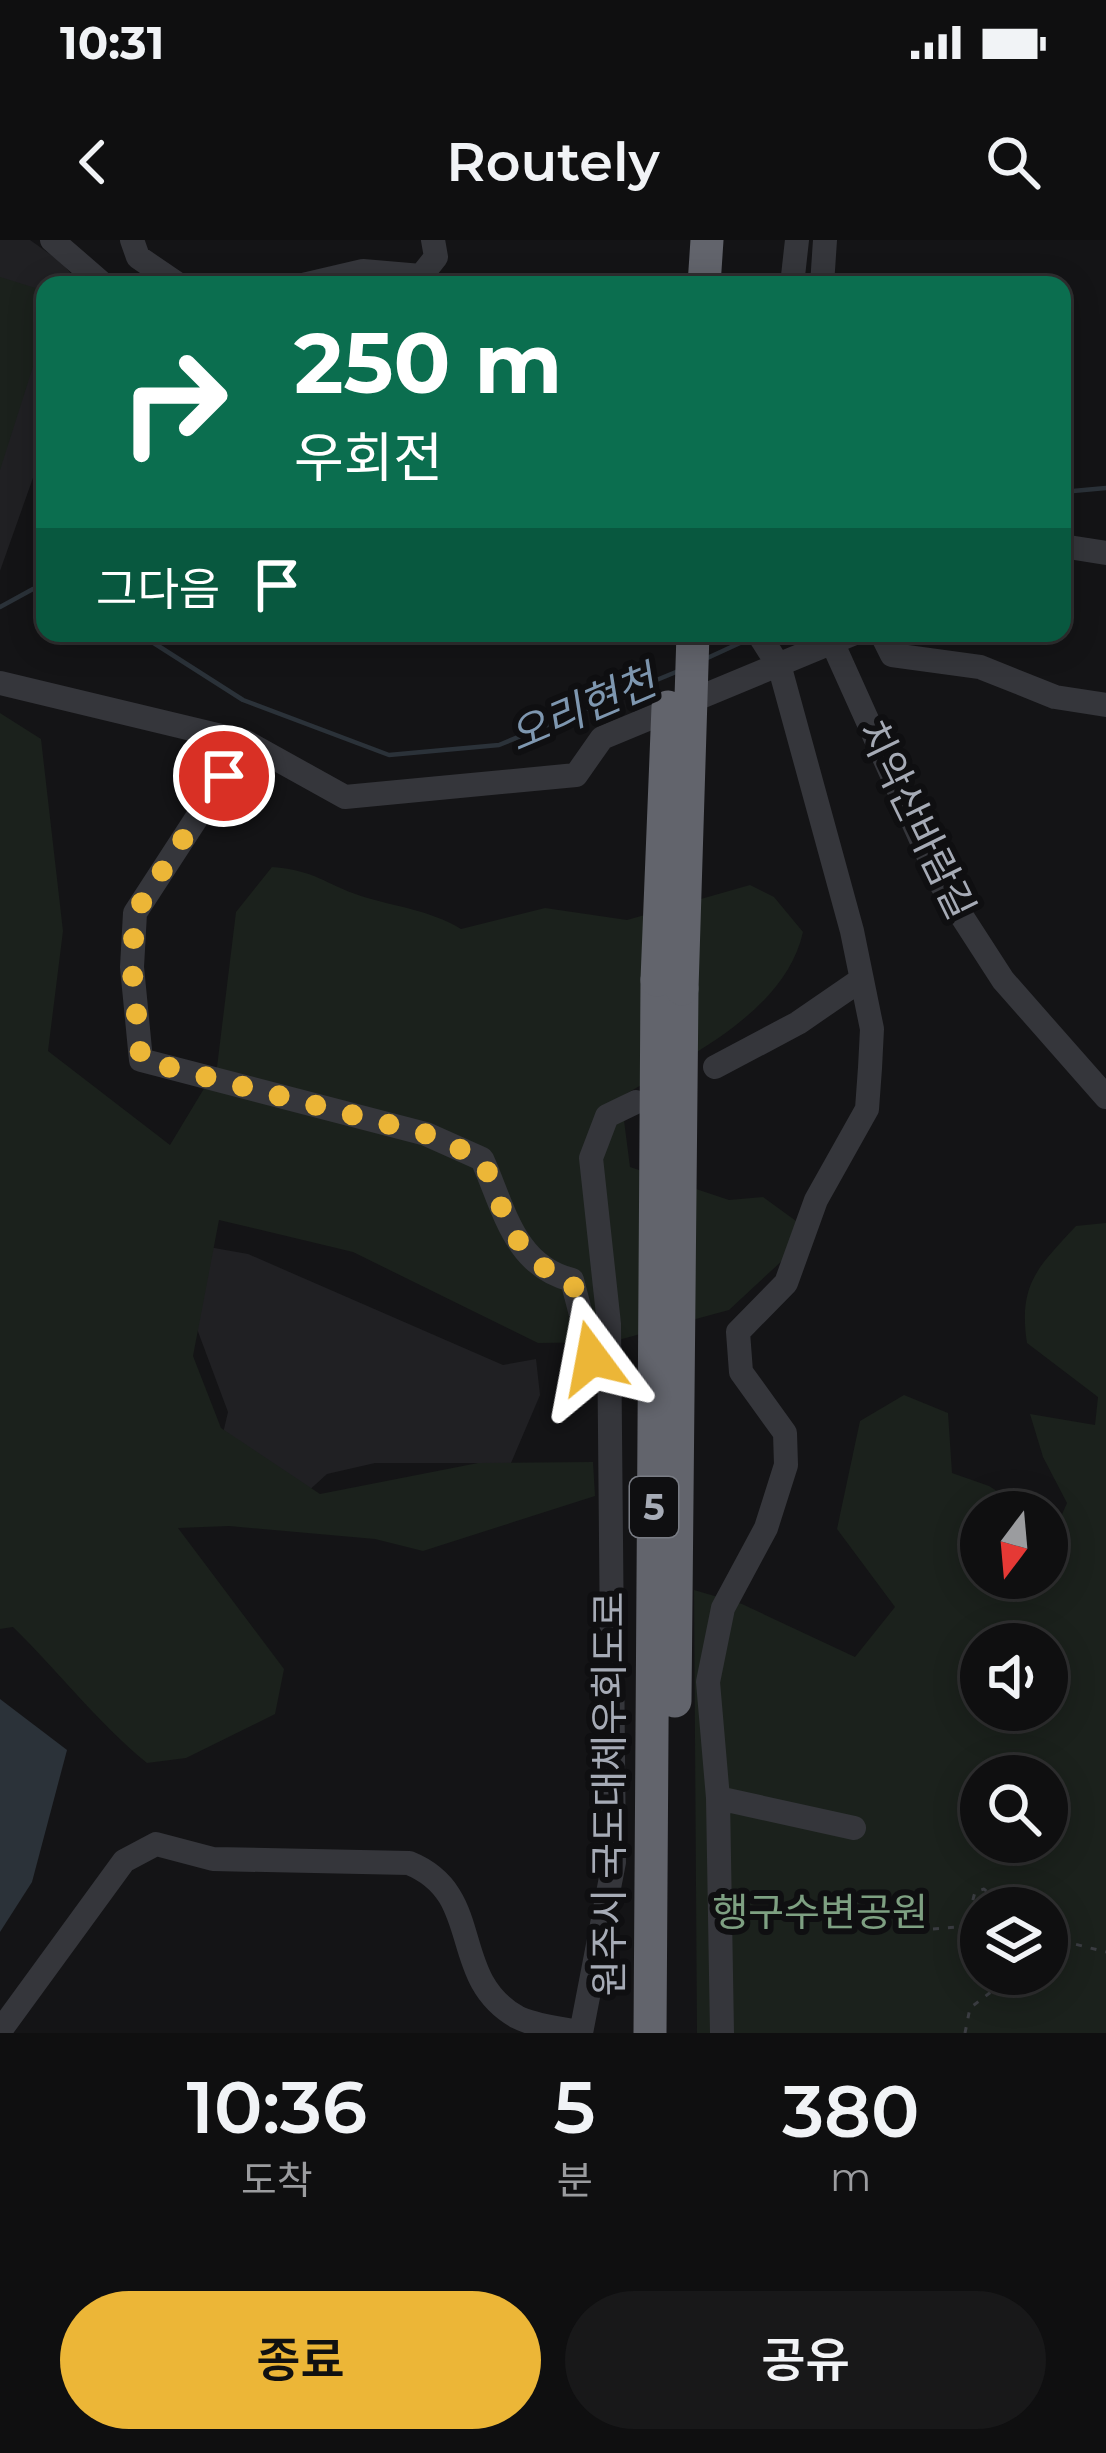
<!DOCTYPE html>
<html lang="ko">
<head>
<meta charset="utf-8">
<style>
  body { margin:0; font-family:Montserrat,"Noto Sans KR",sans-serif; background:#181819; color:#f1f3f6; height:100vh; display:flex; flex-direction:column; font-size:45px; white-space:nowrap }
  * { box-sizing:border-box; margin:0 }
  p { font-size:39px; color:#9b9c9f }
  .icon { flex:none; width:66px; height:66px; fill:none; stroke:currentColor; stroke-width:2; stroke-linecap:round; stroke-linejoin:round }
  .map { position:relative; height:1793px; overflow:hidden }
  .details { display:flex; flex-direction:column; background:#0f0f10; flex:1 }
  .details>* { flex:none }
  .guide { position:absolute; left:36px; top:36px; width:1035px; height:366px; border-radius:24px; box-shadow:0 6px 30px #0003,0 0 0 3px #2f2f30; background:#0b6e4f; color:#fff; overflow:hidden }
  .needle { width:78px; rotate:196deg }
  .buttons { position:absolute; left:960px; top:1251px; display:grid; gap:24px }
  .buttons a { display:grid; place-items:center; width:108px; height:108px; border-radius:50%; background:#0f0f10; box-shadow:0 6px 30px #0003,0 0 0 3px #2f2f30; font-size:60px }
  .pin { position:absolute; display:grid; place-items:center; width:102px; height:102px; color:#fff; margin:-51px; border:6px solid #fff; border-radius:50%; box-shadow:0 3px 12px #0007 }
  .me { position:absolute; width:132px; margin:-66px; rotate:347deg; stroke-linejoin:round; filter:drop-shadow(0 0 9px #0008) }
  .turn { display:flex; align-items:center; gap:42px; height:252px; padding:0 60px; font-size:54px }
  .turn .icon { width:156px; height:156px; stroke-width:2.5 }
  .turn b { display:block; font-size:84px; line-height:102px }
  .then { display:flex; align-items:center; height:114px; padding:0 60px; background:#0003; gap:24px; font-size:45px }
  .eta { display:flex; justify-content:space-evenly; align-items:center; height:204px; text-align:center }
  .eta b { font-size:72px; font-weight:600; line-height:84px }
  .button { display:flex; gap:24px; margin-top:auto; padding:24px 60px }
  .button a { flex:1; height:138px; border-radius:72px; background:#ecb637; color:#111; font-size:48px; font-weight:600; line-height:138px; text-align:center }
  .button a+a { background:#181819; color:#f1f3f6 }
  .status { display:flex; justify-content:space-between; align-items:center; height:84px; padding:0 60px; background:#0f0f10; direction:ltr }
  .status svg { height:33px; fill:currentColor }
  header { display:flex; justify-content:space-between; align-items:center; height:156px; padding:0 60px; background:#0f0f10; font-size:54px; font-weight:600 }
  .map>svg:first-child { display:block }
</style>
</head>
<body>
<div class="status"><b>10:31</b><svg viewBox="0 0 49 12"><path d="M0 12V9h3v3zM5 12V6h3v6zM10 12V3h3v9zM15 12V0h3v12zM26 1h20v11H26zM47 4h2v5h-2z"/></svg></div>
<header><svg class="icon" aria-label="back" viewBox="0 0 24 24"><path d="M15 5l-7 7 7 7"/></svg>Routely<svg class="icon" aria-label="search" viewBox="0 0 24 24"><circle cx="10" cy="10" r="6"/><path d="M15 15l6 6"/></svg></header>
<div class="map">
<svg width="1106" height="1793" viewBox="0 0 1106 1793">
  <rect width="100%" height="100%" fill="#141416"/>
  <!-- built -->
  <path fill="#202023" d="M0,0h30l31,22 20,23h-36v159l-45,127z
    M203,1006l45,8 255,111 33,-6 4,36 -29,68h-136l-48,11 -33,30 -74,-58 8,-34 -44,-118z"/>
  <!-- green -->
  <path fill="#1b211c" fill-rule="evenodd" d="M0,37l45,14v38l-45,141z
    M0,473l41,26 22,192 -15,120 122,94 47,-78 19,-155 36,-45c46,4 50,16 89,29 35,11 69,14 100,33l84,-21 82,12 123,-35 24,12 29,35c-18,81 -117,125 -182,165l9,70 99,33 34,-3 33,24 -11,37 -56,52 -118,32 -73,1 -185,-91 -134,-32 -26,136 28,72 99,66 158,-31 115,-1 2,34 -172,55 -48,-12 -146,-13 -51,2 106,141 -9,45 -89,44 -39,5c-50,-41 -88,-91 -134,-136l-13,2z
    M1106,983v810h-409l-3,-443 48,14 113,53 40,-50 -58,-78 23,-108 44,-26 44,18 4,60 37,13 41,26h-49v66h66v-55l9,5 11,-25 -24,-46 -13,-43 65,11 3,-28 -71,-54c-9,-59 11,-76 49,-117zM981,1404h66v66h-66zM981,1536h66v66h-66zM981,1668h66v66h-66z"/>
  <!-- water -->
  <path fill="#2b3239" d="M0,1459l67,51 -35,132 -32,50z"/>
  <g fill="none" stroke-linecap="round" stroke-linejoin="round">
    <!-- stream -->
    <path stroke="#2b3239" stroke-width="4.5" d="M1062,252l44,-4
      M0,367l33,-18 12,3
      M138,393l105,67 146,55 110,-10 177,-73
      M703,420l50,-23"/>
    <!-- path -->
    <path stroke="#3b3d42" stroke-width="3" stroke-dasharray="6 9" stroke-linecap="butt" d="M933,1689l25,-2 23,11
      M965,1689l10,-37 9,-3 21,19
      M1047,1697l59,15
      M965,1793l5,-25 21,-16 10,-18"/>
    <!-- minor -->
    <path stroke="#35363b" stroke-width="24" d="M52,0l52,45
      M132,0l6,17 41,28
      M303,45l60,-14 58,5 15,-19 -3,-17
      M792,45l5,-45
      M822,45l3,-45
      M1062,306l44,7
      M881,393l11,22 88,12 75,30 51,8
      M833,404l108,240 62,96 103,117
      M0,443l246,59 99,55 231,-22 26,-37 253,-105
      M246,502l-111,171 -3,54 9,93 285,74 56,25c22,49 32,107 90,121l20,77 18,-1
      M715,827l83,-44 64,-44
      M718,1558l136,30
      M0,1791l124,-170 32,-17 57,15 196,4c77,31 38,114 108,154 17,9 45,11 64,16
      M581,1793l33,-171 -5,-538 -18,-166 16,-42 29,-14
      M722,1793l-4,-235 -10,-116 15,-74 43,-80 20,-63 -1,-32 -44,-61 -3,-40 48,-49 30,-83 51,-91 3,-41 2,-39 -20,-98 -72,-263 -22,-35"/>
    <!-- highway -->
    <path stroke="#62646c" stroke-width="33" d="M704,45l3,-45
      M675,1461l7,-712
      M650,1793l7,-1053"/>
    <!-- highway-bridge -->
    <path stroke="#62646c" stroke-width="33" d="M657,740l11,-273
      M682,749l11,-356"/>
  </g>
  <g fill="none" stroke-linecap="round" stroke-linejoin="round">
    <!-- route -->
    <path stroke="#ecb637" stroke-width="21" stroke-dasharray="0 37.8" d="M224,536l-89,137 -3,55 9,92 285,74 56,25c22,50 32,106 90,121l20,78"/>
  </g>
  <g text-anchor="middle" stroke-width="12" stroke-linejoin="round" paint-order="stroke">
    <!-- shield labels -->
    <rect fill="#0f0f11" stroke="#797c84" stroke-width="3" x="630" y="1237" width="48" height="60" rx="9"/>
    <g font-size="36" font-weight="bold" fill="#a6abb6">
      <text x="654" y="1280">5</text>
    </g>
    <!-- street labels -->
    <g font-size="39" fill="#a6abb6" stroke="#0f0f11">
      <text transform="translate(917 579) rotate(64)" y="14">치악산바람길</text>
      <text transform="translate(609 1554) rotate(-90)" y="14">원주시 국도대체우회도로</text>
    </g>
    <!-- park labels -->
    <g font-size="39" fill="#7ea082" stroke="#0f0f11">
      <text x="820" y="1686">행구수변공원</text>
    </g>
    <!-- water labels -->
    <g font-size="42" font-style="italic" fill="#7e97b0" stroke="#0f0f11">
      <text transform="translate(582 468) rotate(-23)" y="15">오리현천</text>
    </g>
  </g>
</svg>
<div class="buttons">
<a><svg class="needle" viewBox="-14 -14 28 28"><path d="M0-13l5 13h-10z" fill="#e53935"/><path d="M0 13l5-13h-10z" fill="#9b9c9f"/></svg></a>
<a><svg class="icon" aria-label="sound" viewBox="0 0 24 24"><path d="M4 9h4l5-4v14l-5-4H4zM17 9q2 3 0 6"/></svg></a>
<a><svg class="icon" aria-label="search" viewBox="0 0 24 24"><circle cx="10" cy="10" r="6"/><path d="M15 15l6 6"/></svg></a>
<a><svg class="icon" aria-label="layers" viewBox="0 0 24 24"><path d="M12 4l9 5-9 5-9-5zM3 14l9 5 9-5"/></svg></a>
</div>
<div class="pin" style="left:224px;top:536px;background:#d93025"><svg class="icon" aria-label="arrive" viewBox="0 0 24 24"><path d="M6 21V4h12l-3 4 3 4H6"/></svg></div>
<svg class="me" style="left:592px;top:1118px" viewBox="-20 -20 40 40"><path d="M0-17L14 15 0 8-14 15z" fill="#ecb637" stroke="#fff" stroke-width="4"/></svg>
<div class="guide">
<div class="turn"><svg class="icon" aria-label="right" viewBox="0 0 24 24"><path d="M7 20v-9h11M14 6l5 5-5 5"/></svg><div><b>250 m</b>우회전</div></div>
<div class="then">그다음<svg class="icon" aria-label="arrive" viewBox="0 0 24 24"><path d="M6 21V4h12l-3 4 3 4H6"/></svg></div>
</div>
</div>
<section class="details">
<div class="eta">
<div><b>10:36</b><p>도착</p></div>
<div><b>5</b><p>분</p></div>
<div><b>380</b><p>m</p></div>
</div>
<div class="button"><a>종료</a><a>공유</a></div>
</section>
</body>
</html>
